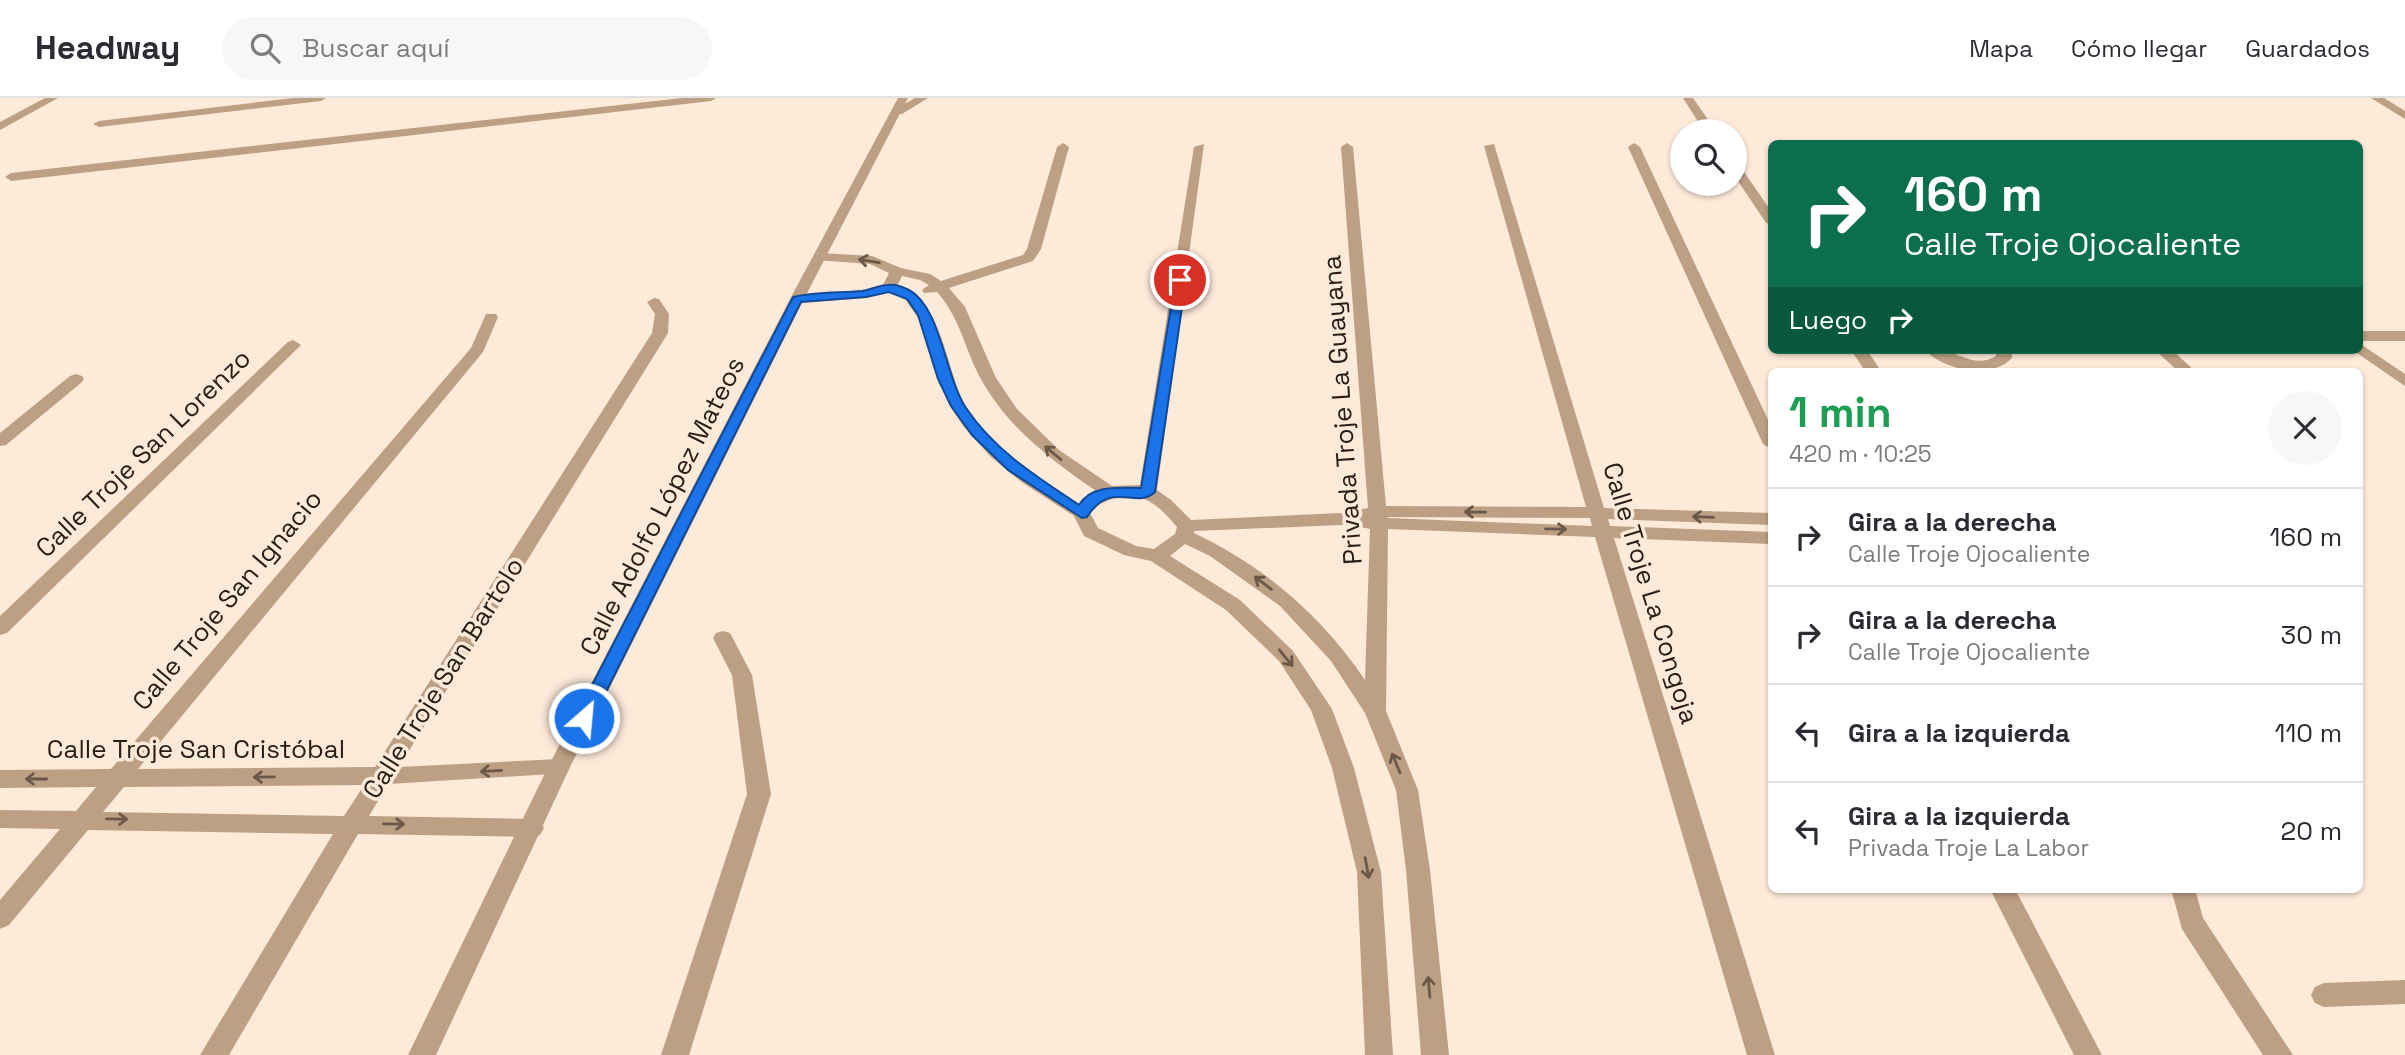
<!DOCTYPE html>
<html lang="es">
<head>
<meta charset="utf-8">
<style>
  body { margin:0; font-family:"Space Grotesk",sans-serif; background:#f7f7f7; color:#2b2b33; height:100vh; display:flex; flex-direction:column; font-size:26px; white-space:nowrap }
  * { box-sizing:border-box; margin:0 }
  p { font-size:23px; color:#7c7c81 }
  .icon { flex:none; width:38px; height:38px; fill:none; stroke:currentColor; stroke-width:2; stroke-linecap:round; stroke-linejoin:round }
  .map { position:relative; flex:1; overflow:hidden }
  .panel { position:absolute; left:1768px; top:270px; width:595px; height:525px; display:flex; flex-direction:column; background:#fff; border-radius:10px; box-shadow:0 2px 5px #0004 }
  .panel>* { flex:none }
  .banner { position:absolute; left:1768px; top:42px; width:595px; height:214px; border-radius:10px; box-shadow:0 2px 5px #0004; background:#0b6e4f; color:#fff; overflow:hidden }
  .tools { position:absolute; left:1670px; top:21px; display:grid; gap:14px }
  .tools a { display:grid; place-items:center; width:77px; height:77px; border-radius:50%; background:#fff; box-shadow:0 2px 5px #0004; font-size:35px }
  .pin { position:absolute; display:grid; place-items:center; width:60px; height:60px; color:#fff; margin:-30px; border:4px solid #fff; border-radius:50%; box-shadow:0 2px 7px #0007 }
  .me { position:absolute; width:77px; margin:-38px; rotate:27deg; stroke-linejoin:round; filter:drop-shadow(0 0 5px #0008) }
  .turn { display:flex; align-items:center; gap:24px; height:147px; padding:0 21px; font-size:32px }
  .turn .icon { width:91px; height:91px; stroke-width:2.5 }
  .turn b { display:block; font-size:49px; line-height:60px }
  .then { display:flex; align-items:center; height:66px; padding:0 21px; background:#0003; gap:14px; font-size:26px }
  .round { display:grid; place-items:center; flex:none; width:74px; height:74px; border-radius:37px; background:#f7f7f7 }
  .overview { display:flex; align-items:center; justify-content:space-between; height:119px; padding:0 21px }
  h1 { font-size:42px; font-weight:600; line-height:52px; color:#1e9e55 }
  ul { padding:0; list-style:none }
  li { display:flex; align-items:center; gap:21px; height:98px; padding:0 21px; border-top:2px solid #e1e1e2 }
  li div { flex:1 }
  li b { display:block; font-size:26px }
  li em { font-style:normal }
  header { display:flex; align-items:center; gap:42px; box-sizing:border-box; height:98px; padding:0 35px; background:#fff; border-bottom:2px solid #e1e1e2 }
  header strong { font-size:33px }
  nav { display:flex; gap:38px; margin-inline-start:auto; font-size:24px }
  .search { width:490px; height:63px; background:#f7f7f7; display:flex; align-items:center; gap:18px; box-sizing:border-box; padding:0 24px; border-radius:38px; color:#7c7c81; font-size:26px }
  .map>svg:first-child { display:block }
</style>
</head>
<body>
<header>
<strong>Headway</strong>
<div class="search"><svg class="icon" aria-label="search" viewBox="0 0 24 24"><circle cx="10" cy="10" r="6"/><path d="M15 15l6 6"/></svg>Buscar aquí</div>
<nav><a>Mapa</a><a>Cómo llegar</a><a>Guardados</a></nav>
</header>
<div class="map">
<svg width="2405" height="957" viewBox="0 0 2405 957">
  <rect width="100%" height="100%" fill="#feead9"/>
  <g fill="none" stroke-linecap="round" stroke-linejoin="round">
    <!-- minor -->
    <path fill="#bd9f84" fill-rule="evenodd" d="M45,0h13l-58,32v-8z
      M293,0h33l-5,3 -222,26 -6,-3 6,-3z
      M682,0h34l-5,3 -700,80 -6,-4 6,-4z
      M915,0h13l-26,16h-8v-4z
      M1683,0h10l23,33h-12z
      M2371,0h13l21,13v8z
      M1063,45l6,4 -28,102 -8,12 -84,27 16,19 31,71 21,31 42,41 53,36 28,-1 54,-338 10,-3 -47,346 14,10 20,20 150,-7 27,-5 -27,-361 6,-4 6,4 33,359 200,1 -102,-361 10,-2 110,364 167,5v12l-163,-6 2,7 161,6v12l-157,-6 161,517h-28l-152,-518 -207,-8 -2,182 32,79 12,80 19,185h-28l-15,-185 -10,-80 -31,-77 -34,-52 -51,-55 -70,-50 -25,-12 -15,12 70,44 53,51 39,58 22,59 27,104 12,183h-28l-8,-183 -25,-104 -21,-58 -32,-49 -53,-51 -75,-49 -27,-6 -40,-19 -10,-20 -51,-33 -32,-26 -27,-30 -14,-21 -32,-88 -13,-19 -16,-7 -23,6 -69,5 -7,-4 7,-4 69,-5 17,-5 6,-12 -19,-9 -55,-4v-6l5,-1 52,3 29,12 29,6 11,7 82,-26 4,-6 30,-102zM902,178l18,4 9,5 -7,5 2,3 13,-1c24,27 27,56 44,87 27,49 70,81 115,112l-17,13c-41,-27 -87,-55 -113,-98 -21,-36 -23,-109 -69,-120zM1121,397c26,-1 40,13 56,32l-2,7 -21,15 -18,-3 -38,-18 -8,-15 10,-9zM1387,419l203,1 2,8 -204,-8zM1360,423l1,6 9,2 -5,151c-44,-65 -100,-113 -171,-147v-2l147,-6z
      M1634,45l6,4 131,279v23l-8,-5 -135,-297z
      M1734,64l4,1 33,48v13l-5,-1 -32,-48z
      M654,200l5,1 10,15 -1,19 -269,434 160,-8 8,2 3,6 -3,6 -179,11 -19,32 163,3 8,2 4,7 -4,7 -8,2 -174,-3 -129,221h-29l133,-221 -245,-4 -79,95 -9,4v-29l60,-71 -60,-1v-18l76,1 20,-24 -96,1v-18l111,-1 360,-421 15,-34h10l2,3 -15,35 -345,417 237,-2 277,-434 3,-19 -8,-12zM364,687l-20,31 -241,-4 21,-25z
      M2359,233h46v10h-46z
      M293,242l8,5 -3,3 -291,285 -7,2v-19l288,-274z
      M2359,245l46,31v12l-51,-35 5,-1z
      M1851,252h16l14,21h-16z
      M1925,252c6,0 12,-1 17,0 20,4 34,18 54,6v-6h16v8c-20,22 -69,12 -87,-8z
      M2155,252h17l23,21h-17z
      M76,276l6,2 2,3 -2,3 -76,63 -6,1v-13l70,-57z
      M723,533l7,2 22,42 19,119 -82,261h-28l86,-261 -15,-119 -19,-37 3,-5z
      M1990,791h25l87,166h-28z
      M2171,791h24l8,29 90,137h-30l-81,-126z
      M2405,882v24l-81,3 -9,-4 -4,-8 4,-8 9,-4z"/>
    <!-- tertiary -->
    <path fill="#bd9f84" fill-rule="evenodd" d="M898,0h10l-104,201 -234,468 -134,288h-28l140,-288 242,-468z"/>
  </g>
  <!-- one-way arrows -->
  <defs><path id="oneway-shaft" d="M-6 0H5M1.5-3L5.5 0L1.5 3" fill="none" stroke-width="1.6" stroke-linecap="round" stroke-linejoin="round" transform="scale(1.75)"/></defs>
  <g stroke="#6a5848">
    <use href="#oneway-shaft" transform="translate(869 163) rotate(-171)"/>
    <use href="#oneway-shaft" transform="translate(1053 355) rotate(-140)"/>
    <use href="#oneway-shaft" transform="translate(1475 414) rotate(-179)"/>
    <use href="#oneway-shaft" transform="translate(1703 419) rotate(-178)"/>
    <use href="#oneway-shaft" transform="translate(1556 431) rotate(1)"/>
    <use href="#oneway-shaft" transform="translate(1263 485) rotate(-143)"/>
    <use href="#oneway-shaft" transform="translate(1286 560) rotate(51)"/>
    <use href="#oneway-shaft" transform="translate(1396 665) rotate(-112)"/>
    <use href="#oneway-shaft" transform="translate(491 673) rotate(177)"/>
    <use href="#oneway-shaft" transform="translate(264 679) rotate(179)"/>
    <use href="#oneway-shaft" transform="translate(36 681) rotate(180)"/>
    <use href="#oneway-shaft" transform="translate(117 721) rotate(1)"/>
    <use href="#oneway-shaft" transform="translate(394 726) rotate(1)"/>
    <use href="#oneway-shaft" transform="translate(1367 770) rotate(80)"/>
    <use href="#oneway-shaft" transform="translate(1429 889) rotate(-95)"/>
  </g>
  <!-- route -->
  <path fill="#1a73e8" stroke="#114b97" stroke-width="2" d="M1176,179l10,3 -31,212c-19,18 -44,-13 -68,25l-5,1 -74,-48 -36,-35 -21,-29 -13,-27 -20,-64 -11,-16 -18,-7 -23,5 -65,5 -210,420h-13l-3,-4 218,-421c22,-5 46,-4 69,-6 9,-1 17,-6 26,-6 6,-1 15,2 21,5 32,17 36,87 57,118 29,43 71,69 113,97 12,-21 41,-17 62,-17z"/>
  <g text-anchor="middle" stroke-width="7" stroke-linejoin="round" paint-order="stroke">
    <!-- street labels -->
    <g font-size="26" fill="#271e17" stroke="#feead9">
      <text transform="translate(1342 312) rotate(-94)" y="9">Privada Troje La Guayana</text>
      <text transform="translate(143 355) rotate(-44)" y="9">Calle Troje San Lorenzo</text>
      <text transform="translate(662 408) rotate(-63)" y="9">Calle Adolfo López Mateos</text>
      <text transform="translate(1651 495) rotate(73)" y="9">Calle Troje La Congoja</text>
      <text transform="translate(227 502) rotate(-50)" y="9">Calle Troje San Ignacio</text>
      <text transform="translate(443 580) rotate(-58)" y="9">Calle Troje San Bartolo</text>
      <text x="196" y="660">Calle Troje San Cristóbal</text>
    </g>
  </g>
</svg>
<div class="tools">
<a><svg class="icon" aria-label="search" viewBox="0 0 24 24"><circle cx="10" cy="10" r="6"/><path d="M15 15l6 6"/></svg></a>
</div>
<div class="pin" style="left:1180px;top:182px;background:#d93025"><svg class="icon" aria-label="arrive" viewBox="0 0 24 24"><path d="M6 21V4h12l-3 4 3 4H6"/></svg></div>
<svg class="me" style="left:584px;top:620px" viewBox="-20 -20 40 40"><circle r="17" fill="#1a73e8" stroke="#fff" stroke-width="3"/><path d="M0-11L8 9 0 5-8 9z" fill="#fff"/></svg>
<div class="banner">
<div class="turn"><svg class="icon" aria-label="right" viewBox="0 0 24 24"><path d="M7 20v-9h11M14 6l5 5-5 5"/></svg><div><b>160 m</b>Calle Troje Ojocaliente</div></div>
<div class="then">Luego<svg class="icon" aria-label="right" viewBox="0 0 24 24"><path d="M7 20v-9h11M14 6l5 5-5 5"/></svg></div>
</div>
<section class="panel">
<div class="overview"><div><h1>1 min</h1><p>420 m · 10:25</p></div><a class="round"><svg class="icon" aria-label="close" viewBox="0 0 24 24"><path d="M6 6l12 12M18 6L6 18"/></svg></a></div>
<ul>
<li><svg class="icon" aria-label="right" viewBox="0 0 24 24"><path d="M7 20v-9h11M14 6l5 5-5 5"/></svg><div><b>Gira a la derecha</b><p>Calle Troje Ojocaliente</p></div><em>160 m</em></li>
<li><svg class="icon" aria-label="right" viewBox="0 0 24 24"><path d="M7 20v-9h11M14 6l5 5-5 5"/></svg><div><b>Gira a la derecha</b><p>Calle Troje Ojocaliente</p></div><em>30 m</em></li>
<li><svg class="icon" aria-label="left" viewBox="0 0 24 24"><path d="M17 20v-9H6M10 6l-5 5 5 5"/></svg><div><b>Gira a la izquierda</b></div><em>110 m</em></li>
<li><svg class="icon" aria-label="left" viewBox="0 0 24 24"><path d="M17 20v-9H6M10 6l-5 5 5 5"/></svg><div><b>Gira a la izquierda</b><p>Privada Troje La Labor</p></div><em>20 m</em></li>
</ul>
</section>
</div>
</body>
</html>
